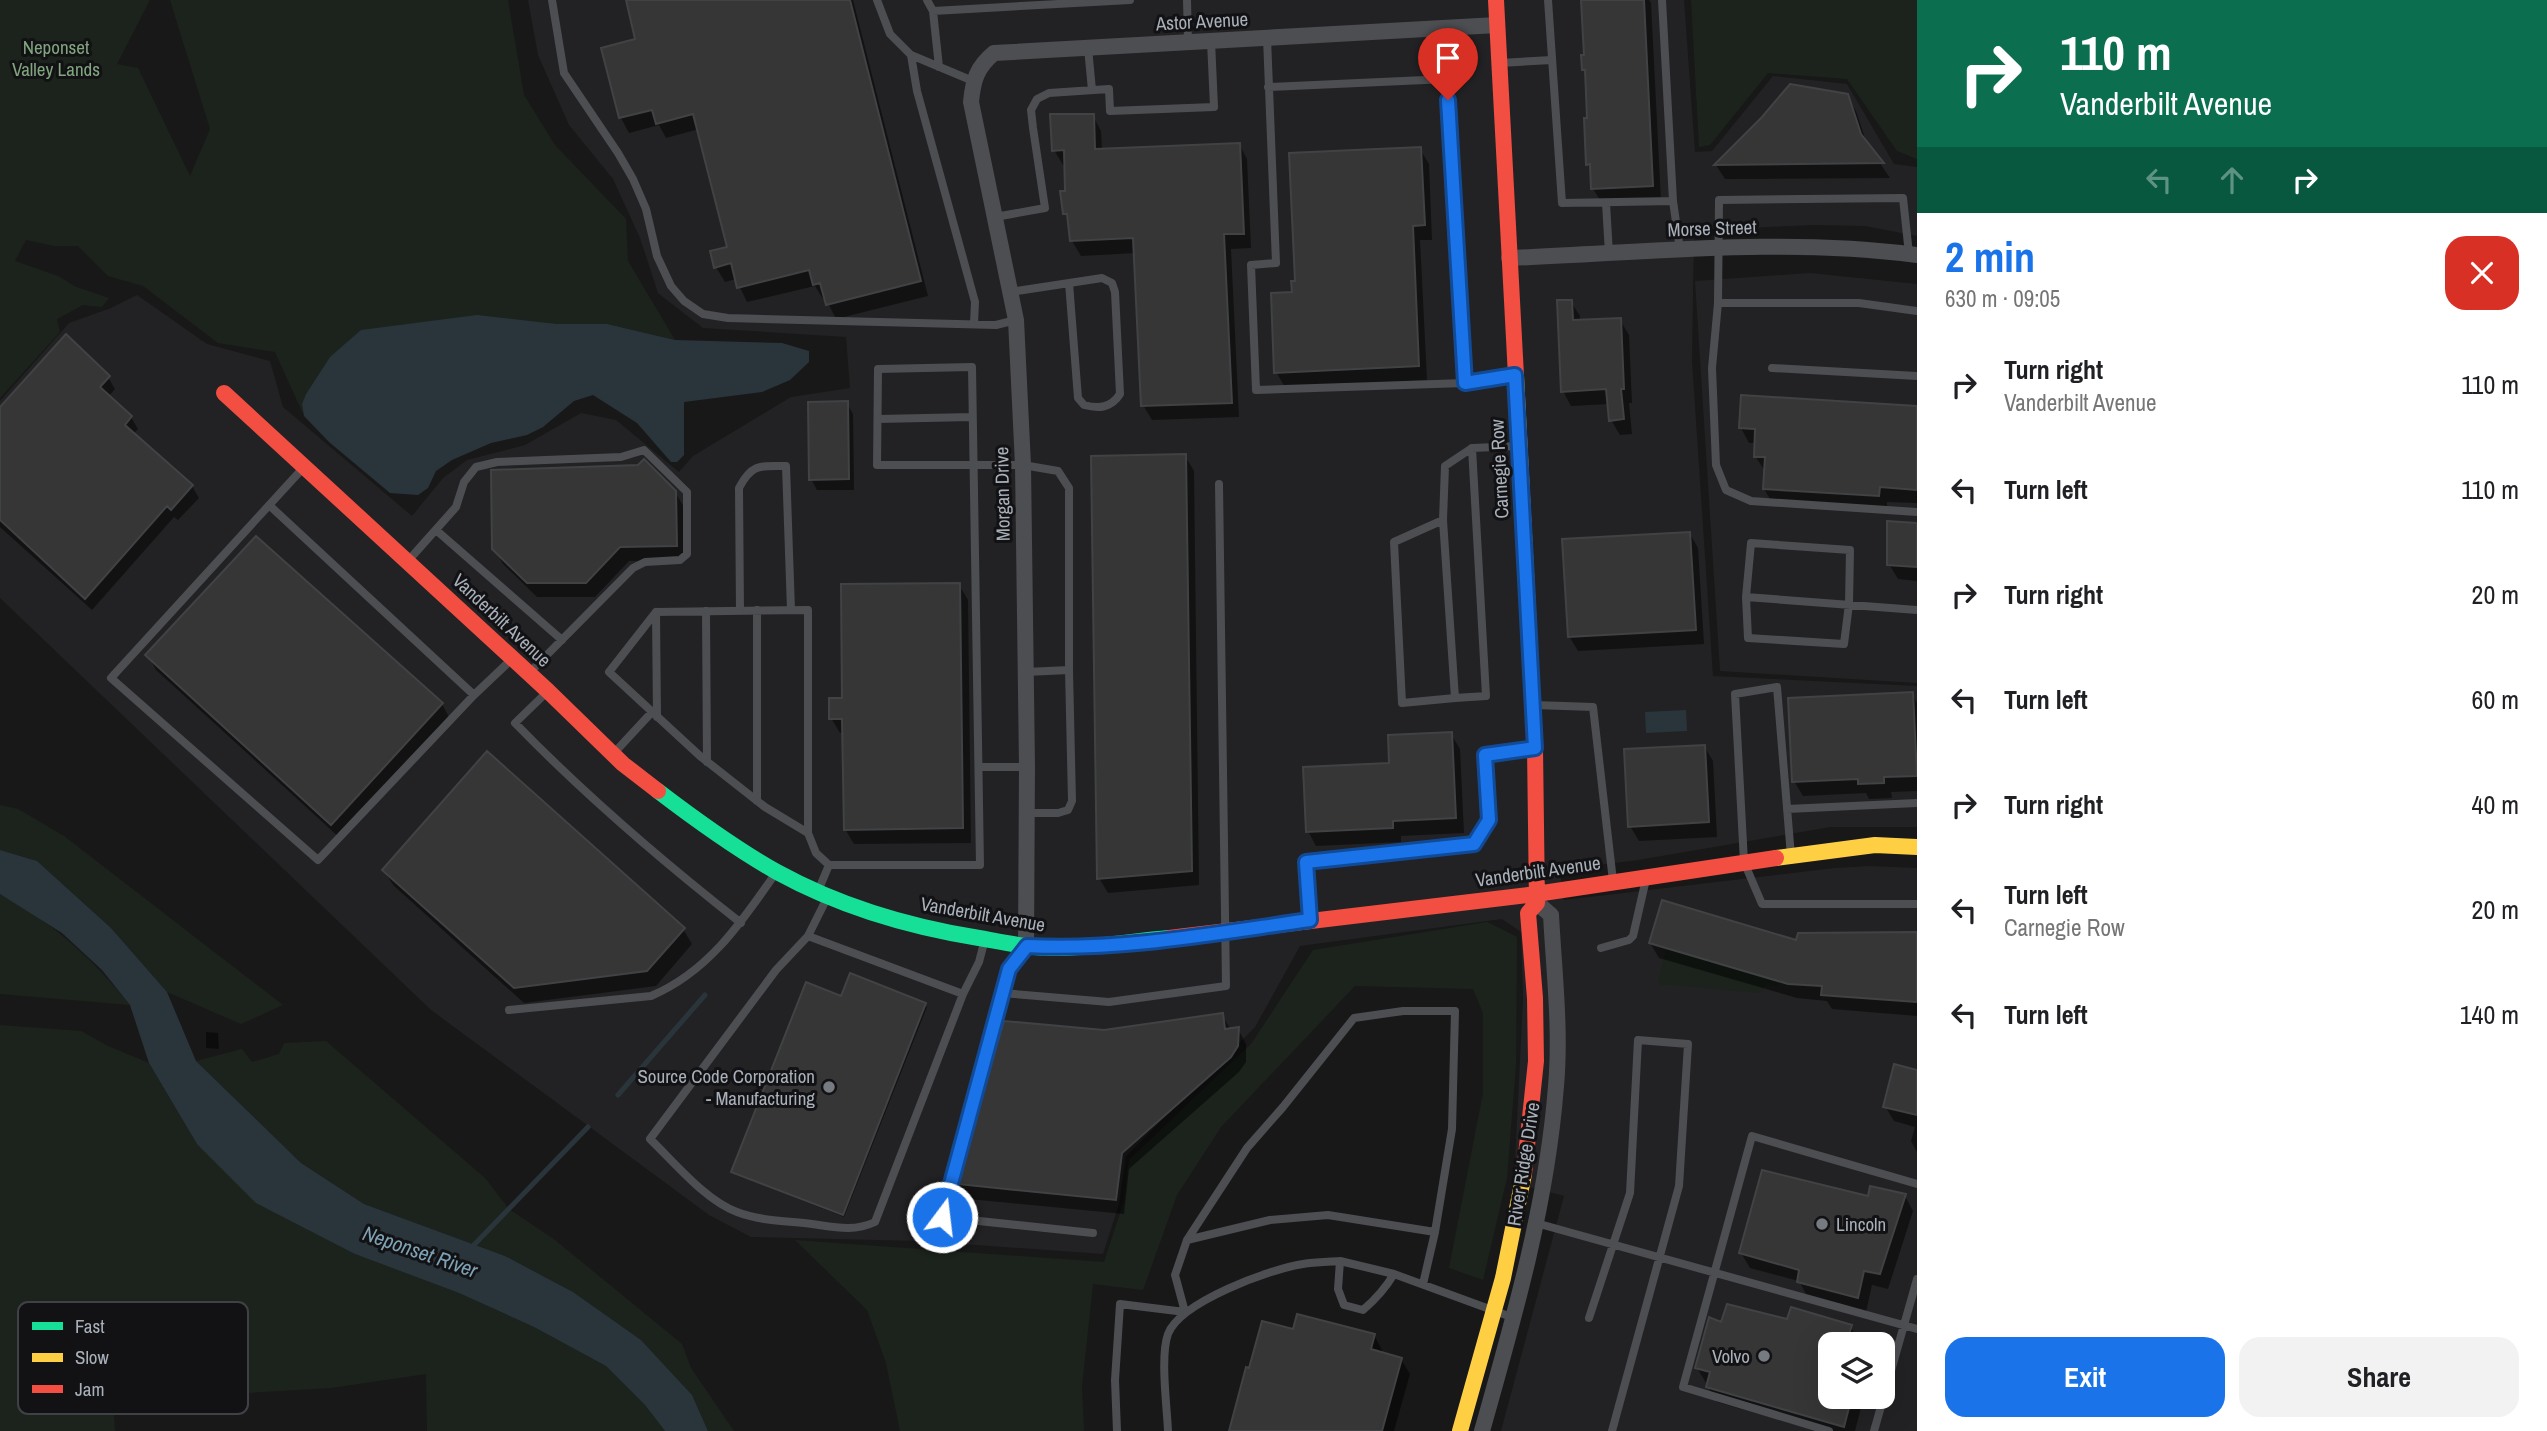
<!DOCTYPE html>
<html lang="en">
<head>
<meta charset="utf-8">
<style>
  body { margin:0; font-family:"Archivo Narrow",sans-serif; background:#f2f2f2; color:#202124; height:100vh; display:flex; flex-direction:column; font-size:26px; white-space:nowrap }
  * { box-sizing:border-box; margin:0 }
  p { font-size:23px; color:#757577 }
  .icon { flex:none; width:38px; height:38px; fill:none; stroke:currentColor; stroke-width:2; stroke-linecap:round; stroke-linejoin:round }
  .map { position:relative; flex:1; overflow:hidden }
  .sheet { display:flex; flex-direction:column; background:#fff; width:630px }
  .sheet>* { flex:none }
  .top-card { background:#0b6e4f; color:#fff; overflow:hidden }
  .fabs { position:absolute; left:1818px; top:1332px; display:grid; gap:14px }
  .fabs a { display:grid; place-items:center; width:77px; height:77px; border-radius:14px; background:#fff; box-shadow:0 7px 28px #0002; font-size:35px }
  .pin { position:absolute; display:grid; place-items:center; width:60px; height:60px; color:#fff; margin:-72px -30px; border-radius:50% 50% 50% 0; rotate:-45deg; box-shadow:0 0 7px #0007 }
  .pin .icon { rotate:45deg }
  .me { position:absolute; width:77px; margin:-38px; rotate:15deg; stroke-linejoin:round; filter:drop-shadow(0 0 5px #0008) }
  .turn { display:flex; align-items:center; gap:24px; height:147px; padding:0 28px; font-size:32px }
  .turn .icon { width:91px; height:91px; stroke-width:2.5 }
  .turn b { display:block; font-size:49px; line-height:60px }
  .lanes { display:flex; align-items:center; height:66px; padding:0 28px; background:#0003; justify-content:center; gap:35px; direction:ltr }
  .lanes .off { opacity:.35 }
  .round { display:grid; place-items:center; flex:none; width:74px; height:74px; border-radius:21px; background:#f2f2f2 }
  .headline { display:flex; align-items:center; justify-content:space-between; height:119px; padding:0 28px }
  h1 { font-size:42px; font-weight:700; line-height:52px; color:#1a73e8 }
  .cta { display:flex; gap:14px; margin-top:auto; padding:14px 28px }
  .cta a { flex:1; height:80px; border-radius:21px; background:#1a73e8; color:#fff; font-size:28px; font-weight:700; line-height:80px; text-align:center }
  .cta a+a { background:#f2f2f2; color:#202124 }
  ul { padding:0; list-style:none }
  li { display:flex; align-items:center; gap:21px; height:105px; padding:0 28px }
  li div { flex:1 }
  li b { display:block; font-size:26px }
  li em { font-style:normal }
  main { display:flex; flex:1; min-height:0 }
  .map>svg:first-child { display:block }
</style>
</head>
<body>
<main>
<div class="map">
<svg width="1917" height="1431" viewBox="0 0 1917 1431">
  <rect width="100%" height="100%" fill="#181818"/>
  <!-- built -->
  <path fill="#222224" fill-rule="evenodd" d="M528,0h1156l11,152 17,-1 61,-75 74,8 47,80 23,3v69l-52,-10 -51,-1 -120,5 -2,131 21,315 204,10v141h-86l-193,33 -78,10 4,30 271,-32 35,-2 47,2v563h-416l63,-235 -50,-13 9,-184 -2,-67 -19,-13 -202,27 -45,81 -129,129 -7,48 -16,50 -184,-13 -168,-4 -42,-22 -278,-205 -431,-412v-197l69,-78 42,-15 26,-13 70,49 63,17 13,46 129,109 31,-38 24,-18 58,-15 56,-32 35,7 63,52 14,-16 98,-59 59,-9 -4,-51 -143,-9 -45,-35 -18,-55 -27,-59 -44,-54 -31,-70zM1830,1344h53v52h-53z
    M1810,273l107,11v399l-197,-12 -25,-390z"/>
  <!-- green -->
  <path fill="#1c231c" d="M0,0h150l-33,64 21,4 52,108 20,-47 -40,-129h338l16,95 31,50 71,74 2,42 47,79 -68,-16h-51l-226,33 -24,37 -4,10 2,12 -29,-64 -57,-9 -75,-57 -35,-10 -30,-30h-23l-29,-6 -11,21 43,15 18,11 33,11 -7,9 -19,-2 -26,14 3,13 -60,66z
    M1691,0h226v159l-20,-8 -50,-72 -79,-6 -58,72 -11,2z
    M0,805l18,4 46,27 219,169 -42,19 -74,-32 -56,-64 -74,-67 -37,-11z
    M0,894c52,28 93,65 130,111l-130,-11z
    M1487,922l30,15 -1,128 -9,113 -24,102 -34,-12 34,-175v-80l-10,-24 -118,-3 -134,141 -44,68 -34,95 -50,-6 -11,102 2,45h-184l-14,-68 -19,-53 -72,-70 309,22 20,-61 5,-41 122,-116 62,-94z
    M1666,948l113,33 -1,6 -12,-3 -6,9 -102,-9z
    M0,1025l81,6 27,15 41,17 48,81 158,110 104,39 75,34 72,39 39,39 20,26h-238l-1,-57 -95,14 -218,13 2,30h-115z
    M326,1041l159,137 24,31 46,31 127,104 9,24 43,63h-26l-16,-36 -51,-55 -68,-48 -68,-36 -141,-52 -63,-41 -105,-102 46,-12 10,13 27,-8 5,-11z"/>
  <!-- water -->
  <path fill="#2a353b" d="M477,315l79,9h51l68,16 107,3 27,8v11l-19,18 -28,12 -78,10v53l-7,7h-6l-34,-39 -44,-28 -19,6 -31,26 -16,8 -36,8 -39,17 -16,11 -8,17 -10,7 -28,-2 -61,-51 -25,-26 -2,-12 4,-10 24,-37 31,-27z
    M1686,710l1,21 -41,2 -1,-21z
    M0,850l37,11 74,67 56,64 29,69 105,102 63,41 141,52 68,36 68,48 51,55 16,36h-43l-20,-26 -39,-39 -72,-39 -75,-34 -104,-39 -99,-51 -59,-59 -48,-81 -19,-58 -28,-35 -40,-37 -62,-39z"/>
  <!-- shadow -->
  <path fill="#0007" d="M627,0h226l75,296 -92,23 -10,-20h-3l-8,-13 -68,16 -11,-23 -11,3 -9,-15 13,-19 -30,-119 -33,9 -7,-13 -30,8 -8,-15 -17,-69 33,-9z
    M1580,0h69l2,3 10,198 -59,2 -9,-14 -1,-18 -4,-7 1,-44 -2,-45 -3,-5 2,-14 -2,-43z
    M1847,96l9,15 11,33 23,34 -165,1 -9,-14z
    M1093,116l8,15 1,20 137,-7 8,15 4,89 -20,1 8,168 -87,3 -9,-15 -7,-152 -55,3 -9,-15 -2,-20 -5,-8 1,-48h-3l-9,-15z
    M1420,149l9,15 3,76h-12l7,140 -142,7 -9,-15 21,-90z
    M1571,302l9,14v6l40,-2 9,15 3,68h-3l3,31 -12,1 -9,-15 -1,-16 -39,2 -8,-15z
    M108,377l7,12 -7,8 23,20 7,12 -5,5 59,52 7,12 -21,22 -4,-3 -82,93 -92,-83v-118z
    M847,403l6,11 1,76h-37l-6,-11z
    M1917,408v95l-30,-1v9l-114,-7 -9,-15 1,-18 -10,-15 1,-13h-7l-8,-15z
    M1185,456l9,15 5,414 -91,8 -9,-15z
    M675,492l9,15 1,53 -56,1 -34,36h-58l-34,-33 -9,-16z
    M1917,525v56l-19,-2 -9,-15z
    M1690,534l8,14 6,96 -126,7 -9,-15z
    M959,585l9,15 3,243 -117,1 -9,-15 -1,-96h-4l-9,-15 13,-19z
    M148,655l294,49 8,15 -109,120 -185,-169z
    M1912,694l5,9v88l-26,1 1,6 -23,1 -3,-6 -63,3 -9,-15z
    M1451,734l9,15 4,84 -63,3v6l-85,4 -8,-15 83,-67z
    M1704,746l9,15 4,76 -78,4 -9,-15z
    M384,870l299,59 9,15 -36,42 -132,17 -131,-118z
    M1917,934v82l-85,-7 -5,-8 -30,-3 -138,-40 -9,-15 147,-1z
    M842,999l83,6 2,2 -83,210 -109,-43 -2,-2z
    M1222,1015l9,15 7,-1 8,15v18l-7,10 -110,97 -5,45 -156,-15 -9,-15 145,-153z
    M206,1032l12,1 1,16 -13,-1z
    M1917,1072v80l-6,-11 4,-14 -21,-6 -9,-15z
    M1905,1196l8,15 -25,78 -16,-4 -6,27 -59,-16 -8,-15 -49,-13 -9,-15z
    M1788,1321l62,5 9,15 -1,3h-28v52h34l-9,35h-38l-100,-29 -9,-15 1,-3 -3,-1 -9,-15 25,-44z
    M1294,1331l80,4 8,15 -1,4 20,5 9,15 -16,57h-163z"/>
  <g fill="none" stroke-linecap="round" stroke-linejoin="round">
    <!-- stream -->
    <path stroke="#2a353b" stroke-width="5" d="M618,1095l87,-100
      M471,1248l117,-121"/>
  </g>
  <!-- building -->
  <path fill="#363637" stroke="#404244" stroke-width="2" d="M626,0h224l71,281 -95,24 -6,-22 -7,2 -4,-15 -72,18 -6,-25 -17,5 -4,-17 17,-4 -34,-133 -37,10 -4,-14 -33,8 -18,-70 34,-9z
    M1581,0h63l9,186 -62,3 -1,-25 -4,1 -2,-47h3l-2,-48h-3l-1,-15h3z
    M1790,84l58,10 13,40 23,29 -170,2 48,-48z
    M1050,114h44l1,35 145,-6 4,91h-20l8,169 -91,3 -8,-168 -63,3 -3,-27h-4l-3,-23h5l-1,-41 -12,1z
    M1421,147l4,78 -12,1 6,140 -145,7 -3,-80 21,-1 -1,-11h4l-6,-128z
    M1557,300h15l1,20 48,-2 3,71h-3l3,30 -15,2 -3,-32 -45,3z
    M66,334l44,42 -10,11 32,29 -7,9 68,60 -22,25 -4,-4 -82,93 -85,-79v-113z
    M1741,395l176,11v84l-37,-3 -1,9 -116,-7 2,-32h-11l1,-28 -16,-1z
    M848,401l1,78 -40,1 -1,-78z
    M1186,454l6,417 -95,8 -6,-423z
    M644,459l32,32 1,55 -57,1 -34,36h-59l-35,-34 -1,-79 147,-5z
    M1887,521l30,2v44l-30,-2z
    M1690,532l6,98 -128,7 -6,-98z
    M256,536l187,167 -112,122 -186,-170z
    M960,583l3,245 -119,2 -2,-111h-13v-21h13l-1,-114z
    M1913,692l4,84 -33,1v6l-26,1v-5l-66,3 -4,-84z
    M1452,732l4,86 -63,3v7l-87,4 -3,-65 86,-4 -1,-28z
    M1705,745l4,77 -81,5 -4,-78z
    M487,751l198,177 -38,43 -133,17 -132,-118z
    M1662,900l134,40 2,-7 119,-1v70l-96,-7 1,-9 -34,-2 -139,-41z
    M850,973l76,30 -83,212 -112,-43 75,-190 35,14z
    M1223,1013l2,16 14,-2 -1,19 -7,11 -109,96 -6,47 -159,-16 47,-163 100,9z
    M1894,1064l23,6v45l-34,-8z
    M1762,1170l106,26 2,-10 36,8 -26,80 -16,-3 -6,27 -61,-16 2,-12 -60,-17z
    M1727,1304l60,15 4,-12 61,18 -6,19h-16v52h22l-8,31 -138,-40 4,-15 -15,-4 14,-51 12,5z
    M1297,1314l78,20 -4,15 31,9 -20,73h-153l17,-64 3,1 13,-47 31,8z"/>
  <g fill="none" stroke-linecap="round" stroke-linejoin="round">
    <!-- lane -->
    <path stroke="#4c4e51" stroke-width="8" d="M552,0l12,73 54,80 15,26 13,30 11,47 14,30 13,15 19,13 25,4 268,7 20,-5
      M877,0l13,34 21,21 62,26
      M927,0l6,11 6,56
      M1187,0l1,42
      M1548,0l14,203 111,-2 7,49
      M1662,0l11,201
      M933,11l197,-11
      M1267,38l9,225 -25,2 5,125 209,-7 48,-7
      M1088,48l4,42
      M911,55l6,36 58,211 -1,22
      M1500,63l52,-3
      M1268,87l179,-8 18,304
      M1606,203l3,51
      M995,217l50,-9 -12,-80 -2,-18 6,-11 12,-6 60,-4 1,22 104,-4 -3,-66
      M1909,254l-6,-56 -184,2 -1,103h141l58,8
      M1010,292l92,-14 10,5 3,9 5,102c-9,14 -21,15 -36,11l-6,-7 -9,-115
      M1718,303l-6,65 4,97 10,25 25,11 166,11
      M1772,368l145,8
      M878,419l94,-2
      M304,467l-193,211 207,182 156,-165 38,-36
      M269,505l205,190
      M1443,520l-49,22 8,161 53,-5 -12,-178 2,-54 27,-18 46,-2
      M436,530l126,110
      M407,562l49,-55 8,-25 12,-15 21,-5 124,-5 23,-7 43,42v62l-7,6 -35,2 -12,6 -102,103
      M1746,597l2,41 96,6 5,-40 1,-54 -99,-7 -5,54 171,13
      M740,610l-1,-122c13,-25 22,-22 47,-22l5,144
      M757,610v191
      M706,611l1,151
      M656,612l-47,60 91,84 65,51 43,26 8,20 13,12h151c-2,-166 -5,-332 -8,-498l-94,2 -1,96h146l35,6 11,17v182
      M656,612l152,-2v223
      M656,612l1,105
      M1026,672l43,-2 3,131 -4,9 -10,3h-31
      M546,693l-31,30c70,72 147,138 226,200
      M1455,698l31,-2 -14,-248
      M1534,705l59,2 20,174
      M614,753l38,-41
      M979,767h48
      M1787,809l130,-6
      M1791,856l-14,-169 -42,7 9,168 18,42h155
      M818,891l11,-26
      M828,896l-20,40 -32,34 -126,169c25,24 55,61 87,73 23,9 50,9 75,12 22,3 42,8 63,-2l88,-228 16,-32 6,-23
      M1310,921l-4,-59 168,-18 15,-24 -4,-65 47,-7
      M808,936l155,58
      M1025,948l-16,21 -68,248 152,16
      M1601,948l28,-8 4,-4 13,-57
      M1002,993l107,9 117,-16 -7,-502
      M509,1010l142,-14c57,-24 90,-73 124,-122
      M1536,1223l381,106
      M1187,1240l60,-92 36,-41 71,-89 49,-7h52l-3,118 -17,103
      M1340,1261l54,13
      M1589,1318l41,-125 8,-153 50,4 -9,142 -67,245
      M1117,1431l-2,-51 5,-76 65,8 -10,-37 12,-35 83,-20 58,-5 107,17 -12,52
      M1168,1431c-1,-24 -8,-75 0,-97 12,-32 102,-65 135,-70 12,-2 25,-2 37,-3l-2,28 6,16 19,5c13,-11 22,-21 31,-36l120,44
      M1829,1431l-146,-44 69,-251 165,48
      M1874,1431l43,-152"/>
    <!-- street -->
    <path stroke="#4c4e51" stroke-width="16" d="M1509,258c135,-5 273,-21 408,-3
      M1026,946l1,-179 -4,-302 -7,-145 -45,-218c2,-22 6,-35 23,-49l503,-28
      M1482,1431c32,-113 65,-227 74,-345 5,-56 -2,-115 -5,-171l-14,-12"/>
    <!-- fast -->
    <path stroke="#16e098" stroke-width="16" d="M658,791c38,29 78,58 119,81 62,34 133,55 202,66 28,5 56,11 84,10 36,-1 71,-7 106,-10"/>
    <!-- slow -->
    <path stroke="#ffcf43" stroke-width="16" d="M1516,376l15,295
      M1776,858l99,-13 42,2
      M1460,1431l43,-153 21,-104"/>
    <!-- jam -->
    <path stroke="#f24e42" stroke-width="16" d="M1496,0l20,376
      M224,393l324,298 75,73 35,27
      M1169,938l367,-44 240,-36
      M1524,1174l12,-113 -1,-63 -7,-85 9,-10 -2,-155 -4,-77"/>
  </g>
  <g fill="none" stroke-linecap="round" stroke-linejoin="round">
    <!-- route casing -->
    <g stroke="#114b97" stroke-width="18">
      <path id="route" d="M942,1217l67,-248 18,-23c94,5 190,-13 283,-26l-4,-58 168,-18 15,-24 -4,-65 50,-7 -20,-373 -50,8 -17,-283"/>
    </g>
    <!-- route -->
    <use href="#route" stroke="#1a73e8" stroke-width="12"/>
  </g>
  <!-- markers -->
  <g fill="#767b81" stroke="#121214" stroke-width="2.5">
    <circle cx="829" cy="1087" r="7"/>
    <circle cx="1822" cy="1224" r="7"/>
    <circle cx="1764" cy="1356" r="7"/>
  </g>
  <g text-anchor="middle" stroke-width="6" stroke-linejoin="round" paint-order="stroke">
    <!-- street labels -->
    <g font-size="19" fill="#a9b0ba" stroke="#121214">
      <text transform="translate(1202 21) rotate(-3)" y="7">Astor Avenue</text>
      <text transform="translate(1712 228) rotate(-2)" y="7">Morse Street</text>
      <text transform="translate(1499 469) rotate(-93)" y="7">Carnegie Row</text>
      <text transform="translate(1002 494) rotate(-91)" y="7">Morgan Drive</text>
      <text transform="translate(502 620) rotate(43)" y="7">Vanderbilt Avenue</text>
      <text transform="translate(1538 871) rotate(-8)" y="7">Vanderbilt Avenue</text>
      <text transform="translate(983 914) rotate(10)" y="7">Vanderbilt Avenue</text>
      <text transform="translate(1523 1164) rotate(-81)" y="7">River Ridge Drive</text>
    </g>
    <!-- park labels -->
    <g font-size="19" fill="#81a57f" stroke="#121214">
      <text x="56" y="54">Neponset<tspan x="56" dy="22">Valley Lands</tspan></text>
    </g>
    <!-- poi labels -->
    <g font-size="19" fill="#a9b0ba" stroke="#121214" text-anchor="end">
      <text x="815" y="1083">Source Code Corporation<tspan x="815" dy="22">- Manufacturing</tspan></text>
      <text x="1836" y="1231" text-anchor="start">Lincoln</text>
      <text x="1750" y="1363">Volvo</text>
    </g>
    <!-- water labels -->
    <g font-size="21" font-style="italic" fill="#7ea2b6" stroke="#121214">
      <text transform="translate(420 1252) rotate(19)" y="7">Neponset River</text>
    </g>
  </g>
  <!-- legend -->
  <rect x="18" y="1302" width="230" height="112" rx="10" fill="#121214" stroke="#3f4146" stroke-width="2"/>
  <rect x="32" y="1322" width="31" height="8" fill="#16e098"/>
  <rect x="32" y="1353" width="31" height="9" fill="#ffcf43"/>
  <rect x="32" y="1385" width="31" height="8" fill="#f24e42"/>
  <g font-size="19" fill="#a9b0ba">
    <text x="75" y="1333">Fast</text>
    <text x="75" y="1364">Slow</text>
    <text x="75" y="1396">Jam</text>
  </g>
</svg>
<div class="fabs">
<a><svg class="icon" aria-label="layers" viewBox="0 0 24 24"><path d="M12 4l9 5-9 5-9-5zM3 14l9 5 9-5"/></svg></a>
</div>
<div class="pin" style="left:1448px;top:100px;background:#d93025"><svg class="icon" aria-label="arrive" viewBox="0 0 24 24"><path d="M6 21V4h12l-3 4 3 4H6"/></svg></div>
<svg class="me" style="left:942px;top:1217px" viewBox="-20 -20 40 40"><circle r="17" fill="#1a73e8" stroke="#fff" stroke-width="3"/><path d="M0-11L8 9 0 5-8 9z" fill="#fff"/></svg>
</div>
<section class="sheet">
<div class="top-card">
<div class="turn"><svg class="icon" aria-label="right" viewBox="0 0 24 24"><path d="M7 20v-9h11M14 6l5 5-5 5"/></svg><div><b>110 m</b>Vanderbilt Avenue</div></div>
<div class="lanes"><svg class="icon off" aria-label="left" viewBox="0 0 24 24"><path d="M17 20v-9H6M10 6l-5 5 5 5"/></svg><svg class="icon off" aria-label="ahead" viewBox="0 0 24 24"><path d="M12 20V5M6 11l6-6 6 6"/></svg><svg class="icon" aria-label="right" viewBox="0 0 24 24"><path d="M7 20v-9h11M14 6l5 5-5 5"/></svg></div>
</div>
<div class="headline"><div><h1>2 min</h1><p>630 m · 09:05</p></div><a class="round" style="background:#d93025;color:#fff"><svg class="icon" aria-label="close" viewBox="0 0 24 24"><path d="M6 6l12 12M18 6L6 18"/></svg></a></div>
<ul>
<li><svg class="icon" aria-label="right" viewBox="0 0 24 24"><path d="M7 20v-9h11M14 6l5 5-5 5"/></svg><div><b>Turn right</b><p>Vanderbilt Avenue</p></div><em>110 m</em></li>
<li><svg class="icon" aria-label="left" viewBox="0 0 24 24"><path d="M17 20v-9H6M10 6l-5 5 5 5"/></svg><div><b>Turn left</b></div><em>110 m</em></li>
<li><svg class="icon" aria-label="right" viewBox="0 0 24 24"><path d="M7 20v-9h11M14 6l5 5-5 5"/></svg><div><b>Turn right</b></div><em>20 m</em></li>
<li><svg class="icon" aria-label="left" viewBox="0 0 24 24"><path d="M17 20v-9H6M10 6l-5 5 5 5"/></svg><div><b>Turn left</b></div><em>60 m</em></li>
<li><svg class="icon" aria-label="right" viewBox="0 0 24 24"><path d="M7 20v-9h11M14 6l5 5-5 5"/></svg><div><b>Turn right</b></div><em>40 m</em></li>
<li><svg class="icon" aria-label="left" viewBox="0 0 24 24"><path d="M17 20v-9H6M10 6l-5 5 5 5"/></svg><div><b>Turn left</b><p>Carnegie Row</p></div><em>20 m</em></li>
<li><svg class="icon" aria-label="left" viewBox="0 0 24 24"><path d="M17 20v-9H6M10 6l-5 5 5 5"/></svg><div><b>Turn left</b></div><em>140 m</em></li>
</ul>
<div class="cta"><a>Exit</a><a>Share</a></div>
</section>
</main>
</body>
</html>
